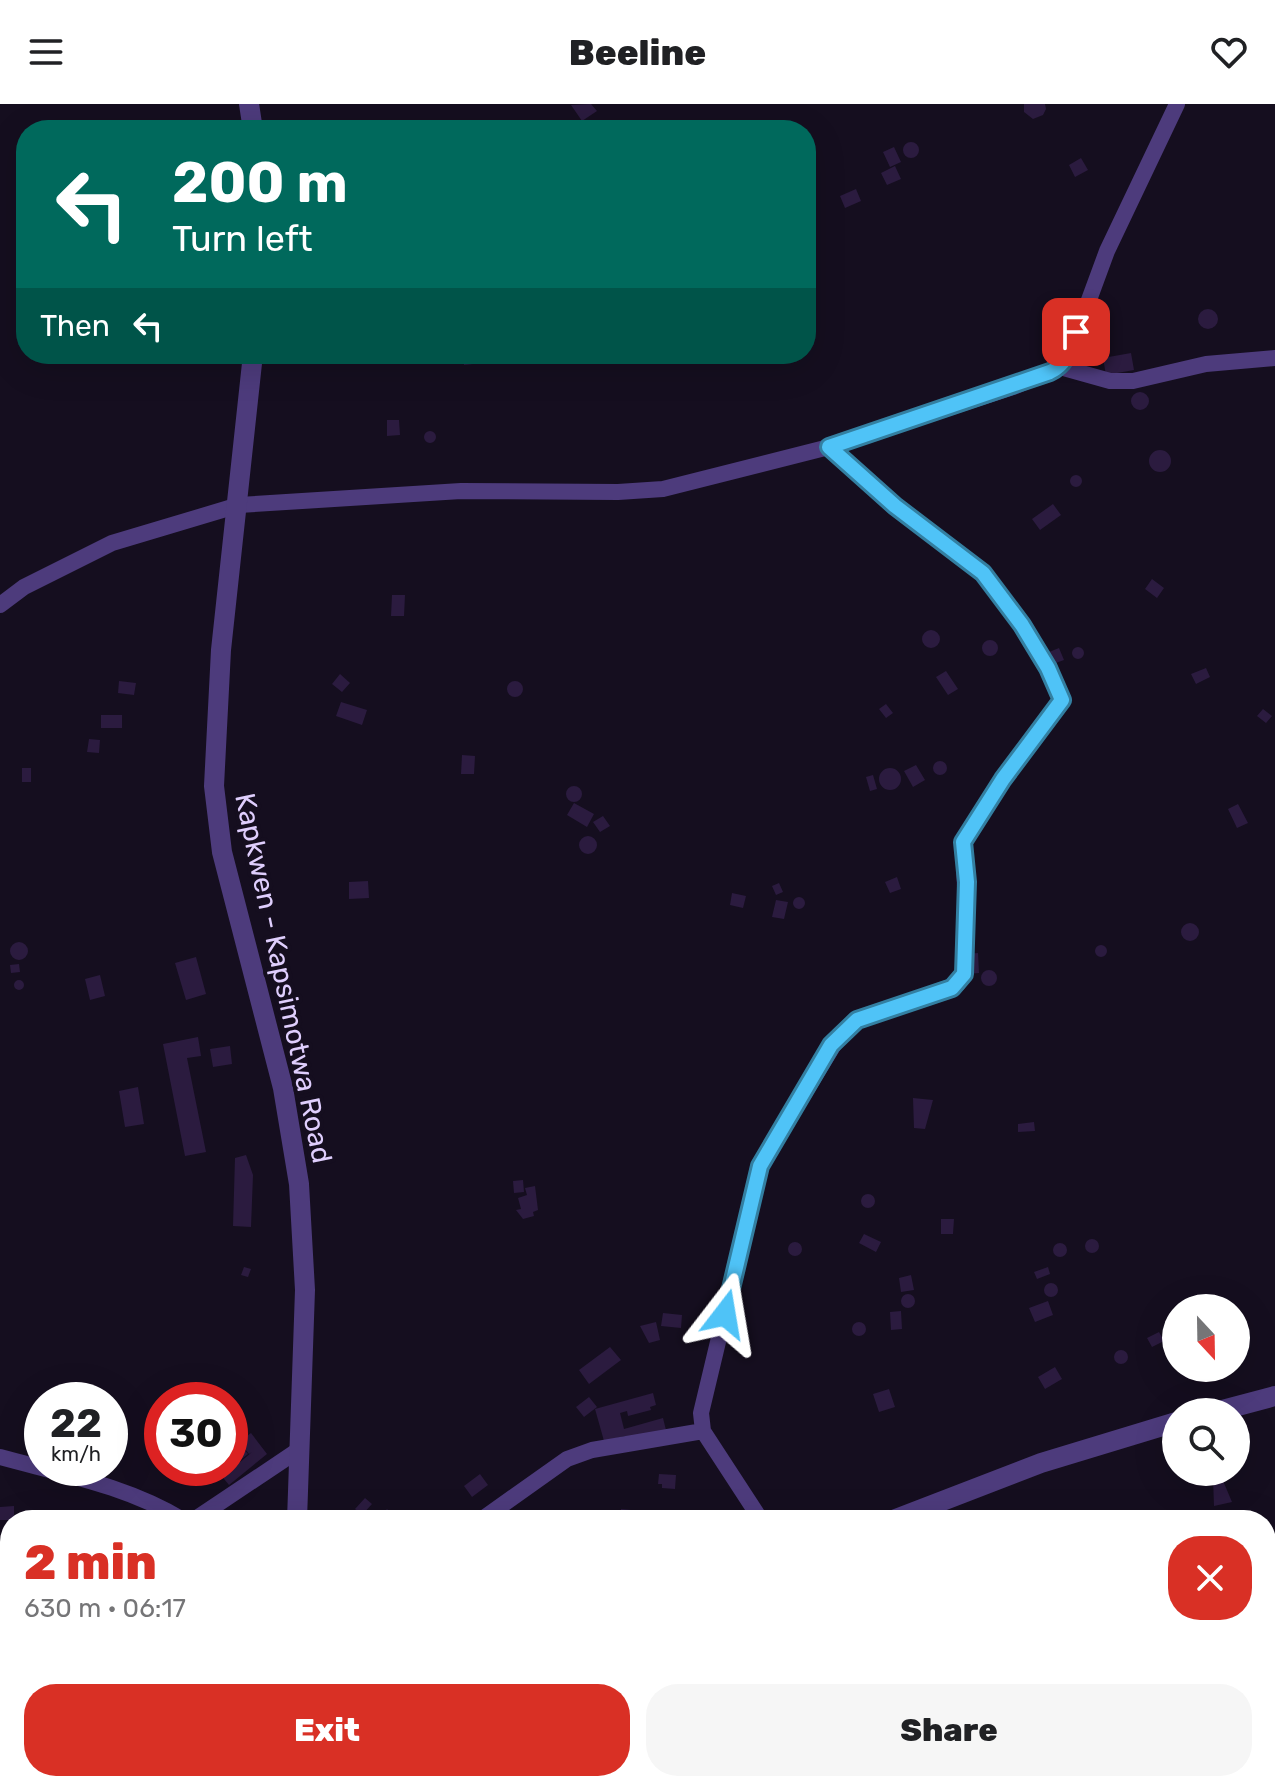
<!DOCTYPE html>
<html lang="en">
<head>
<meta charset="utf-8">
<style>
  body { margin:0; font-family:Rubik,sans-serif; background:#f6f6f6; color:#202124; height:100vh; display:flex; flex-direction:column; font-size:30px; white-space:nowrap }
  * { box-sizing:border-box; margin:0 }
  p { font-size:26px; color:#757577 }
  .icon { flex:none; width:44px; height:44px; fill:none; stroke:currentColor; stroke-width:2; stroke-linecap:round; stroke-linejoin:round }
  .map { position:relative; flex:1; overflow:hidden }
  .side { position:absolute; left:0px; top:1406px; width:1276px; height:282px; display:flex; flex-direction:column; background:#fff; border-radius:32px 32px 0 0; box-shadow:0 8px 32px #0002 }
  .side>* { flex:none }
  .banner { position:absolute; left:16px; top:16px; width:800px; height:244px; border-radius:32px; box-shadow:0 8px 32px #0002; background:#00695c; color:#fff; overflow:hidden }
  .needle { width:52px; rotate:158deg }
  .tools { position:absolute; left:1162px; top:1190px; display:grid; gap:16px }
  .tools a { display:grid; place-items:center; width:88px; height:88px; border-radius:50%; background:#fff; box-shadow:0 8px 32px #0002; font-size:40px }
  .speed { position:absolute; left:24px; top:1278px; display:flex; gap:16px; font-size:40px; font-weight:700; text-align:center }
  .speed>* { display:grid; place-content:center; width:104px; height:104px; border-radius:50%; background:#fff; box-shadow:0 8px 32px #0002; line-height:1 }
  .speed small { font-size:20px; font-weight:400 }
  .speed .limit { border:12px solid #d22; background:#fff; color:#111 }
  .pin { position:absolute; display:grid; place-items:center; width:68px; height:68px; color:#fff; margin:-34px; border-radius:16px; box-shadow:0 4px 12px #0006 }
  .me { position:absolute; width:88px; margin:-44px; rotate:14deg; stroke-linejoin:round; filter:drop-shadow(0 0 6px #0008) }
  .turn { display:flex; align-items:center; gap:28px; height:168px; padding:0 24px; font-size:36px }
  .turn .icon { width:104px; height:104px; stroke-width:2.5 }
  .turn b { display:block; font-size:56px; line-height:68px }
  .then { display:flex; align-items:center; height:76px; padding:0 24px; background:#0003; gap:16px; font-size:30px }
  .round { display:grid; place-items:center; flex:none; width:84px; height:84px; border-radius:32px; background:#f6f6f6 }
  .headline { display:flex; align-items:center; justify-content:space-between; height:136px; padding:0 24px }
  h1 { font-size:48px; font-weight:800; line-height:60px; color:#d93025 }
  .action { display:flex; gap:16px; margin-top:auto; padding:16px 24px }
  .action a { flex:1; height:92px; border-radius:32px; background:#d93025; color:#fff; font-size:32px; font-weight:800; line-height:92px; text-align:center }
  .action a+a { background:#f6f6f6; color:#202124 }
  header { display:flex; justify-content:space-between; align-items:center; height:104px; padding:0 24px; background:#fff; font-size:36px; font-weight:800 }
  .map>svg:first-child { display:block }
</style>
</head>
<body>
<header><svg class="icon" aria-label="menu" viewBox="0 0 24 24"><path d="M4 6h16M4 12h16M4 18h16"/></svg>Beeline<svg class="icon" aria-label="heart" viewBox="0 0 24 24"><path d="M12 20l-8-8c-3-5 5-10 8-4 3-6 11-1 8 4z"/></svg></header>
<div class="map">
<svg width="1275" height="1687" viewBox="0 0 1275 1687">
  <rect width="100%" height="100%" fill="#150e1f"/>
  <!-- building -->
  <path fill="#2b1b3f" d="M591,0l6,7 -15,10 -11,-16z
    M1024,0h21l1,5 -3,6 -10,4 -9,-7z
    M903 46a8 8 0 1 1 16 0a8 8 0 1 1-16 0Z
    M894,43l7,15 -11,5 -7,-15z
    M1081,54l7,12 -13,7 -6,-12z
    M895,62l6,13 -14,6 -6,-12z
    M856,85l5,12 -16,7 -5,-12z
    M1198 215a10 10 0 1 1 20 0a10 10 0 1 1-20 0Z
    M1131,249l3,17 -28,5 -3,-17z
    M463,250h18l1,9 -18,2z
    M1131 297a9 9 0 1 1 18 0a9 9 0 1 1-18 0Z
    M387,316h12l1,15 -13,1z
    M424 333a6 6 0 1 1 12 0a6 6 0 1 1-12 0Z
    M1149 357a11 11 0 1 1 22 0a11 11 0 1 1-22 0Z
    M1070 377a6 6 0 1 1 12 0a6 6 0 1 1-12 0Z
    M1053,400l8,11 -21,15 -8,-11z
    M1152,475l12,9 -7,10 -12,-9z
    M392,491h13l-1,21h-13z
    M922 535a9 9 0 1 1 18 0a9 9 0 1 1-18 0Z
    M982 544a8 8 0 1 1 16 0a8 8 0 1 1-16 0Z
    M1072 549a6 6 0 1 1 12 0a6 6 0 1 1-12 0Z
    M1059,544l5,12 -11,4 -4,-12z
    M1206,564l4,9 -14,7 -5,-10z
    M946,567l12,18 -10,6 -12,-18z
    M340,570l10,9 -8,9 -10,-8z
    M119,577l17,2 -2,12 -16,-2z
    M507 585a8 8 0 1 1 16 0a8 8 0 1 1-16 0Z
    M341,598l26,8 -5,15 -26,-9z
    M886,600l7,9 -7,5 -7,-9z
    M1263,605l9,7 -6,7 -9,-7z
    M101,611h21v13h-21z
    M89,635l11,1 -1,13 -12,-1z
    M462,651l13,1 -1,18h-13z
    M933 664a7 7 0 1 1 14 0a7 7 0 1 1-14 0Z
    M916,661l9,15 -12,7 -9,-16z
    M22,664h9v14h-9z
    M879 675a11 11 0 1 1 22 0a11 11 0 1 1-22 0Z
    M873,671l4,14 -7,2 -4,-14z
    M566 690a8 8 0 1 1 16 0a8 8 0 1 1-16 0Z
    M574,699l20,11 -7,13 -20,-12z
    M1238,700l10,19 -11,5 -9,-19z
    M603,712l7,10 -10,6 -7,-10z
    M579 741a9 9 0 1 1 18 0a9 9 0 1 1-18 0Z
    M897,773l4,12 -11,4 -5,-11z
    M368,777l1,17 -20,1v-17z
    M779,779l4,9 -7,3 -4,-9z
    M732,789l14,3 -3,12 -13,-3z
    M793 799a6 6 0 1 1 12 0a6 6 0 1 1-12 0Z
    M776,796l12,2 -4,17 -12,-2z
    M1181 828a9 9 0 1 1 18 0a9 9 0 1 1-18 0Z
    M10 847a9 9 0 1 1 18 0a9 9 0 1 1-18 0Z
    M1095 847a6 6 0 1 1 12 0a6 6 0 1 1-12 0Z
    M978,849l1,20 -12,1 -1,-20z
    M196,853l10,37 -20,6 -11,-37z
    M19,860l1,8 -9,1 -1,-8z
    M981 874a8 8 0 1 1 16 0a8 8 0 1 1-16 0Z
    M100,871l5,21 -15,4 -5,-21z
    M14 881a5 5 0 1 1 10 0a5 5 0 1 1-10 0Z
    M198,933l3,19 -14,2 19,94 -21,4 -22,-112z
    M230,942l2,18 -19,3 -3,-18z
    M138,983l6,37 -19,3 -6,-36z
    M913,994l20,2 -8,29 -11,-1z
    M1034,1018l1,9 -17,1v-8z
    M246,1051l7,20 -2,52 -18,-1 2,-68z
    M523,1076l1,12 -10,1 -1,-12z
    M535,1082l3,24 -5,2 1,4 -11,3 -7,-9 5,-1 -3,-11 9,-3 -2,-7z
    M861 1097a7 7 0 1 1 14 0a7 7 0 1 1-14 0Z
    M941,1115h13l-1,15h-12z
    M864,1130l17,8 -5,10 -17,-9z
    M1085 1142a7 7 0 1 1 14 0a7 7 0 1 1-14 0Z
    M788 1145a7 7 0 1 1 14 0a7 7 0 1 1-14 0Z
    M1053 1146a7 7 0 1 1 14 0a7 7 0 1 1-14 0Z
    M244,1163l7,2 -3,8 -7,-2z
    M1048,1163l2,7 -13,5 -3,-7z
    M911,1171l3,15 -13,2 -2,-14z
    M1044 1186a7 7 0 1 1 14 0a7 7 0 1 1-14 0Z
    M901 1197a7 7 0 1 1 14 0a7 7 0 1 1-14 0Z
    M1048,1197l5,14 -18,7 -6,-14z
    M901,1207l1,18 -11,1 -1,-18z
    M663,1209l19,2 -1,13 -20,-2z
    M852 1225a7 7 0 1 1 14 0a7 7 0 1 1-14 0Z
    M656,1218l4,18 -11,3 -9,-17z
    M1159,1228l5,9 -12,6 -5,-9z
    M610,1243l11,13 -32,24 -10,-14z
    M1114 1253a7 7 0 1 1 14 0a7 7 0 1 1-14 0Z
    M1055,1263l7,12 -17,10 -7,-12z
    M889,1285l6,18 -16,5 -6,-18z
    M653,1289l3,12 -6,2 1,3 -23,6 -1,-5 -7,2 4,16 39,-11 3,12 -40,11 -1,-5 -21,5 -9,-32z
    M589,1293l8,10 -13,10 -8,-10z
    M251,1329l16,21 -38,31 -14,-17 17,1 20,-17 -3,2 -10,-12z
    M234,1334l6,7 -10,9v-13z
    M242,1343l6,7 -14,11 -4,-8z
    M480,1370l8,11 -16,12 -8,-11z
    M659,1370l17,1 -1,14 -13,-1v-4h-4z
    M1221,1372l11,26 -18,4 -1,-28z
    M365,1394l7,6 -10,11 -7,-6z
    M14,1402v14h-14v-13z
    M387,1405l6,6 -5,5h-11z
    M621,1405l90,9v2h-91z
    M713,1410l17,2v4h-18z
    M364,1678h16l6,9h-36z
    M572,1678h20l-7,7 -13,-3z
    M1212,1678l-8,4 2,5h-15l-3,-8z"/>
  <g fill="none" stroke-linecap="round" stroke-linejoin="round">
    <!-- minor -->
    <path stroke="#4d3b7c" stroke-width="16" d="M1060,263l50,14h23l73,-17 69,-6
      M829,343l187,-61 44,-19 8,-10 39,-106 70,-147
      M0,501l24,-18 88,-44 127,-38 222,-14 157,1 45,-3 166,-42 66,59 88,67 39,52 26,43 14,32 -59,79 -40,63 3,67 -2,65 -6,10 -101,36 -16,13 -81,133 -59,247 2,18 58,89
      M0,1353c62,17 127,29 183,63
      M194,1416l106,-71
      M481,1416l86,-61 25,-9 111,-19"/>
    <!-- tertiary -->
    <path stroke="#4d3b7c" stroke-width="20" d="M249,0l4,26
      M253,250l-32,296 -7,136 8,66 61,236 16,96 6,106 -8,230
      M1215,1308l60,-16
      M893,1416l148,-57 135,-41
      M326,1678l2,9
      M438,1687l12,-9"/>
  </g>
  <g fill="none" stroke-linecap="round" stroke-linejoin="round">
    <!-- route casing -->
    <g stroke="#337fa1" stroke-width="20">
      <path id="route" d="M725,1210l35,-148 71,-121 26,-25 95,-32 12,-14 3,-92 -4,-40 40,-63 59,-79 -14,-32 -26,-43 -39,-52 -88,-67 -66,-59 221,-75c17,-8 20,-23 26,-40"/>
    </g>
    <!-- route -->
    <use href="#route" stroke="#4fc3f7" stroke-width="14"/>
  </g>
  <g text-anchor="middle" stroke-width="8" stroke-linejoin="round" paint-order="stroke">
    <!-- street labels -->
    <g font-size="28" fill="#dfcefd" stroke="#150e1f">
      <text transform="translate(284 874) rotate(78)" y="10">Kapkwen - Kapsimotwa Road</text>
    </g>
  </g>
</svg>
<div class="tools">
<a><svg class="needle" viewBox="-14 -14 28 28"><path d="M0-13l5 13h-10z" fill="#e53935"/><path d="M0 13l5-13h-10z" fill="#757577"/></svg></a>
<a><svg class="icon" aria-label="search" viewBox="0 0 24 24"><circle cx="10" cy="10" r="6"/><path d="M15 15l6 6"/></svg></a>
</div>
<div class="speed"><div>22<small>km/h</small></div><div class="limit">30</div></div>
<div class="pin" style="left:1076px;top:228px;background:#d93025"><svg class="icon" aria-label="arrive" viewBox="0 0 24 24"><path d="M6 21V4h12l-3 4 3 4H6"/></svg></div>
<svg class="me" style="left:725px;top:1210px" viewBox="-20 -20 40 40"><path d="M0-17L14 15 0 8-14 15z" fill="#4fc3f7" stroke="#fff" stroke-width="4"/></svg>
<div class="banner">
<div class="turn"><svg class="icon" aria-label="left" viewBox="0 0 24 24"><path d="M17 20v-9H6M10 6l-5 5 5 5"/></svg><div><b>200 m</b>Turn left</div></div>
<div class="then">Then<svg class="icon" aria-label="left" viewBox="0 0 24 24"><path d="M17 20v-9H6M10 6l-5 5 5 5"/></svg></div>
</div>
<section class="side">
<div class="headline"><div><h1>2 min</h1><p>630 m · 06:17</p></div><a class="round" style="background:#d93025;color:#fff"><svg class="icon" aria-label="close" viewBox="0 0 24 24"><path d="M6 6l12 12M18 6L6 18"/></svg></a></div>
<div class="action"><a>Exit</a><a>Share</a></div>
</section>
</div>
</body>
</html>
